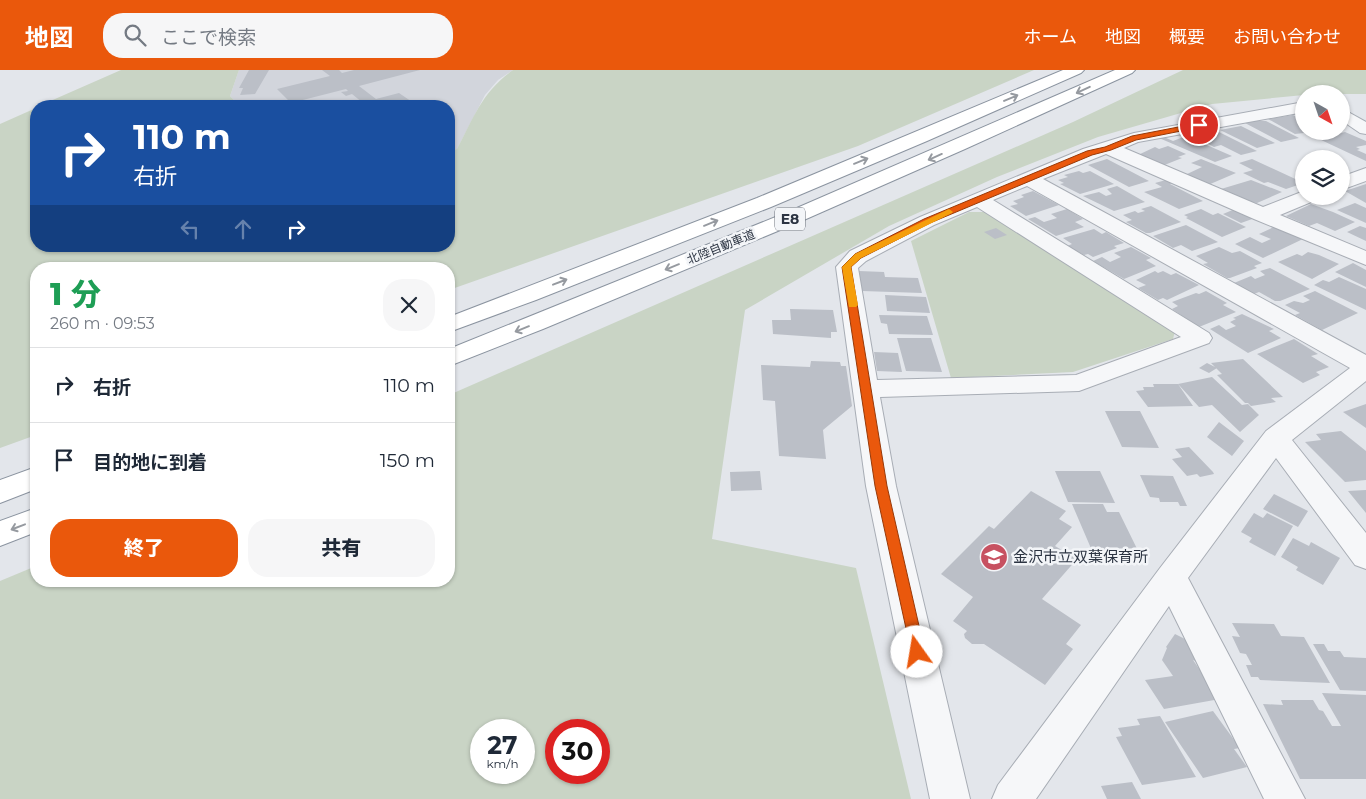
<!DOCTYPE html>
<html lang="ja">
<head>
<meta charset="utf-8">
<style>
  body { margin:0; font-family:Montserrat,"Noto Sans JP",sans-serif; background:#f6f6f7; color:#1f2937; height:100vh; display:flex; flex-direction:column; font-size:19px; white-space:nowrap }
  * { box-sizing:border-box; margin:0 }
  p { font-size:16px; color:#747a83 }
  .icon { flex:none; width:28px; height:28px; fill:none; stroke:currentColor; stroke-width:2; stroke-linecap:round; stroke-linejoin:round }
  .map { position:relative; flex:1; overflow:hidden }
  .details { position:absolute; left:30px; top:192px; width:425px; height:325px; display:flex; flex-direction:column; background:#fff; border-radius:20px; box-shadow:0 1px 4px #0004 }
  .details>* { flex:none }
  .top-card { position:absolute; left:30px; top:30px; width:425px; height:152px; border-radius:20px; box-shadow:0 1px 4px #0004; background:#1a4fa0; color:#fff; overflow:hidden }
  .needle { width:32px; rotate:140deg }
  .fabs { position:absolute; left:1295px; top:15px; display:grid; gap:10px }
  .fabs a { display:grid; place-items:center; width:55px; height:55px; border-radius:50%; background:#fff; box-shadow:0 1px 4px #0004; font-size:25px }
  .speed { position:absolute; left:470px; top:649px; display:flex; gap:10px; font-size:25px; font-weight:700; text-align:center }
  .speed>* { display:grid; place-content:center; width:65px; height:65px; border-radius:50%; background:#fff; box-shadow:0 1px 4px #0004; line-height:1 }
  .speed small { font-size:12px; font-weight:400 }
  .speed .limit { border:8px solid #d22; background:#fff; color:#111 }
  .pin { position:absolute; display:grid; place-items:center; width:42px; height:42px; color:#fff; margin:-21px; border:2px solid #fff; border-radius:50%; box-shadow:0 1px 5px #0007 }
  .me { position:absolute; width:55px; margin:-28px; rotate:347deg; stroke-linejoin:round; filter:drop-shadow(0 0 4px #0008) }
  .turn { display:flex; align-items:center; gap:18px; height:105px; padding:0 20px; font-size:22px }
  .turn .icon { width:65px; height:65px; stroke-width:2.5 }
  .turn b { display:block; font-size:35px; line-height:42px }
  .lanes { display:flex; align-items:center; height:48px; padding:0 20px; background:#0003; justify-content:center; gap:25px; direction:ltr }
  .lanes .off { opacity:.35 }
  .round { display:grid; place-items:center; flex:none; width:52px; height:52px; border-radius:20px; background:#f6f6f7 }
  .summary { display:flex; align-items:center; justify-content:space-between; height:85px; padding:0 20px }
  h1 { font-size:30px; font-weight:800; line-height:38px; color:#1e9e55 }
  .action { display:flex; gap:10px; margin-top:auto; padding:10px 20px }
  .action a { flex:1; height:58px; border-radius:20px; background:#ea580c; color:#fff; font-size:20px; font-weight:800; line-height:58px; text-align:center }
  .action a+a { background:#f6f6f7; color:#1f2937 }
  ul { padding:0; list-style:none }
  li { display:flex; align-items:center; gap:15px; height:75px; padding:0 20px; border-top:1px solid #e0e1e3 }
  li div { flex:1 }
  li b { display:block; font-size:19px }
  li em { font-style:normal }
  header { display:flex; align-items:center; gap:30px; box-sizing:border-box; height:70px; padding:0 25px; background:#ea580c; color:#fff }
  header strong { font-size:24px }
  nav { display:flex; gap:28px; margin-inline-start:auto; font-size:18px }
  .search { width:350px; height:45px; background:#f6f6f7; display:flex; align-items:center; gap:12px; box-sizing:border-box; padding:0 18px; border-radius:20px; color:#747a83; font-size:19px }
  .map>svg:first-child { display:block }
</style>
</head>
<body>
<header>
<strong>地図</strong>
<div class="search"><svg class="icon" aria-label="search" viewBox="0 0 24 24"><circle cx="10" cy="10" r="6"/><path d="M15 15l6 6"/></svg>ここで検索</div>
<nav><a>ホーム</a><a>地図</a><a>概要</a><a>お問い合わせ</a></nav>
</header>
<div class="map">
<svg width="1366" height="729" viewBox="0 0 1366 729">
  <rect width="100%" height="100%" fill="#e3e6eb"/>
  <!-- built -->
  <path fill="#d2d5dc" d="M239,0h274l-15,10 -13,15 -28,54 -8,2v-45h-209l-10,-10z"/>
  <!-- green -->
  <path fill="#c9d4c5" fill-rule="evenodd" d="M121,0h118l-9,26 10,10h-201z
    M513,0h521l-176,76 -409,144v-21h-413v166l-36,13v-324l36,-16v138h413v-95l8,-2c17,-32 25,-57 56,-79z
    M1183,0h183v24h-62v1l-92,9 -114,33 -101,40 -108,49 -144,84 -33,229 144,29 55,231h-911v-218l36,-15v15h413v-186l624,-273zM481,660h43v42h-43zM556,660h43v42h-43z
    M969,142h23l183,119 -2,8 -100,33 -122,6 -40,-137z"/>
  <!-- building -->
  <path fill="#bbbfc7" d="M249,0h20l-14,24 -15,1 3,-7h-4z
    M322,0h17l3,3 12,-3h66l-61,16 17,13 23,-6 19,13h-65l10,-3 -11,-9 -6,2 -5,-4 7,-1 -2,-2 -55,14 -14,-14 53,-13z
    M1293,45l11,6v12l-9,1 -27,-15z
    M1254,51h12l33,17 -18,4 -36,-19z
    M1241,56l34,17 -18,5 -37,-18z
    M1198,60l8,4 11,-3 40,20 -16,4 -20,-10 -7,2 -28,-15z
    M1345,62l21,9v4l-10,2 4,2 -3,1 9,4v7l-47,-22z
    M1186,66l46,20 -17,6 -56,-24 5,-1 9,4z
    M1168,76l18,8 -8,3 4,1 -20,8 -24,-11 17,-8 4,2z
    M1107,89l23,12 19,10 -20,6 -41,-22z
    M1201,89l35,14 -28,12 -23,-10 17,-8 -11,-4z
    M1252,89l52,24 -18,6 -18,-7 -4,1 -21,-10 10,-3 -14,-7z
    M1079,101l4,2 7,-2 24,13 -34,10 -20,-10 4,-1 -6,-3 10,-3 -4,-2z
    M1166,110l6,3 -2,1 33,17 -24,8 -35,-17 18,-5 -7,-4z
    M1251,110l31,12 -25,11 -7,-1 -29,-13z
    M1366,114v19l-21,-12z
    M1117,116l28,16 -31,9 -31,-15 16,-4 7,4 6,-2 -5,-5z
    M1033,121l26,14 -33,11 -16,-10 8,-2 -5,-3 11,-4 -3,-2z
    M1355,133l11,5v15l-29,-13z
    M1311,134l22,8 22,10 -20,9 -18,-8 -8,3 -23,-10z
    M1151,136l30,16 -31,11h-4l-20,-11 6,-2 -9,-5 12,-4 3,2 7,-2 -4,-2z
    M1067,139l16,10 -8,3 9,5 -28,9 -28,-17 7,-2 9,5 13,-4 -6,-4z
    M1201,139l12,6 5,-2 28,14 -24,10 -36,-19 2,-1 -4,-2z
    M1235,139l20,9 -14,5 -18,-9z
    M1186,155l32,17 -26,9 -11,-6 -8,3 -20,-12z
    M1360,156l6,2v13l-19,-9z
    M1274,157l29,12 -40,19 -28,-14 15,-7 12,6 9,-4 -12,-5z
    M996,158l11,7 -12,4 -11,-7z
    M1094,159l8,5 4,-2 18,11 -10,3 3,2 -24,9 -5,-3 -4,1 -17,-9 5,-2 -9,-6z
    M1131,177l20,11 -5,2 10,6 -32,13 -31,-18 9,-4 8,5 11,-5 -7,-4z
    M1219,177l13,6 8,-2 22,12 -8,3 3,2 -27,10h-3l-24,-14 5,-1 -12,-7z
    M1308,182l11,3 20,9 -27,15 -34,-17 19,-8 5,2z
    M1353,193l13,7v17l-31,-15z
    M1270,198l40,21 -30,12h-5l-16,-9 -5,2 -20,-11 17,-7 4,3 10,-4 -5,-4z
    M859,201l25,1 1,5 33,1 4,15 -60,-2z
    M1155,201l3,2 5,-2 8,4 5,-2 23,12 -32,15 -4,-2 -5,2 -20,-12 8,-3 -10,-5z
    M1339,207l27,12v21l-52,-25 9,-5 6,2z
    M1206,221l21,12 -4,2 13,7 -37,15 -27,-18 6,-3 -6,-4 24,-9 3,1z
    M1315,221l43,22 -36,17 -27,-15 5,-2 -15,-8 9,-4 9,2 7,-3 -7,-4z
    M885,225l41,2 4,16 -43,-2z
    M790,239l43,1 4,22h-6v6l-58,-4 -1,-14h19z
    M1242,244l32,15 -5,2 12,7 -33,15 -38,-24 9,-4 7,5 10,-4 -6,-4 6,-3 -3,-1z
    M879,245l48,1 6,19 -44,-1 -2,-10 -6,-1z
    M897,268h34l11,34 -36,-1z
    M1294,269l24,15 -7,2 18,11 -13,5 4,3 -17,8 -46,-29z
    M874,282l24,1 4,19 -25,-1z
    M1243,289l40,38 -12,1 5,4 -25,4 -3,-3h-3l-28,-28 5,-1 -11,-11z
    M811,291l29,1 1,4h5l6,40 -29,24 3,29 -47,-3 -4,-55 -12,-1 -2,-35 49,2z
    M1207,293l10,5 -8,5 -10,-5z
    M1212,307l30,28 6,-1 11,11 -19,17 -28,-27 -13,2 -21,-23z
    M1153,314h25l15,22 -45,1 -12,-16 8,-1 -1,-3h11z
    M1366,334v24l-23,-16z
    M1105,341h35l19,37 -37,-1z
    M1219,352l25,19 -12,15 -25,-19z
    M1341,361l25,20v29l-21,2 -40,-40 16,-2 -5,-6z
    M1189,377l24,25 1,2 -14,3 -3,-3 -10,2 -15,-17 10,-2 -7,-8z
    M760,401l2,19 -31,1 -1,-19z
    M1055,401h45l15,32 -47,-1z
    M1140,405l33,1 14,30h-7l-2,-4h-18l-1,-4 -9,-1z
    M1366,420v23l-18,-22z
    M1031,421l35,20 -7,8 13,8 -17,19 22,13 -35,40 39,26 -15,19 7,5 -28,36 -61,-41h-12l-7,-6 -1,-4 3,-3 -14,-10 20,-24 -32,-23 48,-48 5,3z
    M1274,424l34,17 -10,16 -35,-18z
    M1072,434h31l4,8h12l24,49 -47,-1z
    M1254,443l9,5 4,-5 26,13 -18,30 -26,-14 3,-4 -11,-6z
    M1293,468l16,8 2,-4 29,16 -17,27 -27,-15 2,-3 -17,-10z
    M1232,553l42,1 7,12 23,1 26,46 -70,-3 -2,-3h-7l-5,-12h6l-6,-11 -6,-1 -8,-17 8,1z
    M1175,564l24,12 10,21 -16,-7 27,39 -56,10 -19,-29 28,-4 -11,-16 5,-12 -1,-1z
    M1313,574h11l4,7h12l4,6 22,1v33l-26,-1z
    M1322,623l44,2v84h-66l-37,-75 20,1 -2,-5h32l6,10 4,1 9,15h9z
    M1213,641l27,37 -6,1 13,18 -44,11 -38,-56z
    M1160,646l36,61 -54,8 -26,-48 6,-1 -4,-8 22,-3 -3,-6z
    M1132,712l9,17h-34l-6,-13z"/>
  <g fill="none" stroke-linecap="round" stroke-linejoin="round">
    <!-- street casing -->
    <g stroke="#a8adb5" stroke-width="2">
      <path id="street" d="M1304,32v10l-166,30 -14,6 139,59 41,-16v5h15l-3,4 -36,15 86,36v14l-112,-46 -148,-65 -63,25 323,176v26l-74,59 74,93v36l-11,-4 -79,-107 -88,120 117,221h-41l-95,-193 -133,193h-44l6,-14 162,-217 106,-137 84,-63 -323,-182 -34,14 216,133 3,5 -3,5 -130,48 -199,6 16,89 74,313h-40l-64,-313 -30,-219 14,-16 70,-34 163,-68 51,-16zM977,137l204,130 -105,38 -199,5 -19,-112 8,-7 68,-36z
        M1341,38l25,14v12l-6,-1 -19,-13z
        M1366,98v13l-25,9v-13z"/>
    </g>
    <!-- highway casing -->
    <g stroke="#8b94a0" stroke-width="2">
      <path id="highway" d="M1063,0h21l-3,3 -154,68 -156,66 -235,93 -87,32v-15l308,-119z
        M1115,0h20l-3,3 -167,76 -168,74 -254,106 -94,37v-17l334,-135z
        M36,397v22l-36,14v-23z
        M36,438v24l-36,14v-25z"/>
    </g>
    <!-- street -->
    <use href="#street" fill="#f6f7f9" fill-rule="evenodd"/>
    <!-- highway -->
    <use href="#highway" fill="#fff" fill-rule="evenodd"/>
  </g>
  <!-- one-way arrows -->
  <defs><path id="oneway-shaft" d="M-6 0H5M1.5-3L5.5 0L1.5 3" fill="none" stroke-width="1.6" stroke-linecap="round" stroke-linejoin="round" transform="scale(1.25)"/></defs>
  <g stroke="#969aa0">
    <use href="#oneway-shaft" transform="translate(1083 20) rotate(155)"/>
    <use href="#oneway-shaft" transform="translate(1011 28) rotate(-23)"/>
    <use href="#oneway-shaft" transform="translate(935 87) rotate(156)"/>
    <use href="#oneway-shaft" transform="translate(861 91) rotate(-22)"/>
    <use href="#oneway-shaft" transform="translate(711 153) rotate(-22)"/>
    <use href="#oneway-shaft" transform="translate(672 197) rotate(158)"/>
    <use href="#oneway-shaft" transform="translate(560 212) rotate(-21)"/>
    <use href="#oneway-shaft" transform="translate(522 259) rotate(158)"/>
    <use href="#oneway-shaft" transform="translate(18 457) rotate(159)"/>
  </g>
  <!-- route -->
  <path fill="#ea580c" stroke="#983908" d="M1199,53l2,1v3l-65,13 -25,10 -19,5 -162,68 -69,35 -10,9 36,219 38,166 -3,4 -5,2 -5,-2 -37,-170 -33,-219 13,-13 69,-35 163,-68 18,-4 27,-11z"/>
  <!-- slow -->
  <path fill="#f59e0b" d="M949,139l4,3 -1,1 -91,45 -10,9 7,38 -2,2h-7l-7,-40 13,-13z"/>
  <!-- icons -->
  <defs>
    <g id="school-disc" transform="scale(1.4375)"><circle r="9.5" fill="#c75161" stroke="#f3f5f8"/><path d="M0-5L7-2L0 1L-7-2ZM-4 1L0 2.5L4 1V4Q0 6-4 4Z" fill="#fff"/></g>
  </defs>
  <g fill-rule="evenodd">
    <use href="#school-disc" x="994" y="487"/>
  </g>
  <g text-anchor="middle" stroke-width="5" stroke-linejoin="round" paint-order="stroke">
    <!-- far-street labels -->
    <g font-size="12" fill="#2c3442" stroke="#f3f5f8">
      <text transform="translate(721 177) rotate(-22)" y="4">北陸自動車道</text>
    </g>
    <!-- shield labels -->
    <rect fill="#f3f5f8" stroke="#686e79" stroke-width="1" x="775" y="137.5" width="30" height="23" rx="4"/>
    <g font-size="14" font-weight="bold" fill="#2c3442">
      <text x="790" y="154">E8</text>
    </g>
    <!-- poi labels -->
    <g font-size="15" fill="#2c3442" stroke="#f3f5f8" text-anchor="start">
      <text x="1013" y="492">金沢市立双葉保育所</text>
    </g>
  </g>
</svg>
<div class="fabs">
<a><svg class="needle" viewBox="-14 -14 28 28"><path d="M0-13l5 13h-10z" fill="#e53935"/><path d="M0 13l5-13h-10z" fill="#747a83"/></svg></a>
<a><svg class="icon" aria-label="layers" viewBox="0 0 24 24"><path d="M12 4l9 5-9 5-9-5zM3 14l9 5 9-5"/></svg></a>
</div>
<div class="speed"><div>27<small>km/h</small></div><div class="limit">30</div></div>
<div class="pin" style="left:1199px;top:55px;background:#d93025"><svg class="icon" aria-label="arrive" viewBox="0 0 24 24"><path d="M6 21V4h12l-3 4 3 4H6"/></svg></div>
<svg class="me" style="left:917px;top:582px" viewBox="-20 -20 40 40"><circle r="19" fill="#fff"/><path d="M0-13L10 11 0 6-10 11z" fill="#ea580c"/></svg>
<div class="top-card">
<div class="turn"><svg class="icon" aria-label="right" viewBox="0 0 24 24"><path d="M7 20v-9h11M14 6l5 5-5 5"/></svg><div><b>110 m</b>右折</div></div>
<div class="lanes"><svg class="icon off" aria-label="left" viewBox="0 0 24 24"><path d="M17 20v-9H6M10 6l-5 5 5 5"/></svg><svg class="icon off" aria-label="ahead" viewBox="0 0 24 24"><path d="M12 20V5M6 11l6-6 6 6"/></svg><svg class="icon" aria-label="right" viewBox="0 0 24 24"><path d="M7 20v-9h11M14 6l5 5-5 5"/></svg></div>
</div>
<section class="details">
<div class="summary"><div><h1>1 分</h1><p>260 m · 09:53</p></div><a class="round"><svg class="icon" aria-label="close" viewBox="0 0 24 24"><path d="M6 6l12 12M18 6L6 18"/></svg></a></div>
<ul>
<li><svg class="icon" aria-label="right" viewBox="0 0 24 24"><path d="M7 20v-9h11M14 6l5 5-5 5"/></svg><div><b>右折</b></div><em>110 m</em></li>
<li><svg class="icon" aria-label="arrive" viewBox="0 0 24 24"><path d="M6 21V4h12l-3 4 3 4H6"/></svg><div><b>目的地に到着</b></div><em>150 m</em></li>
</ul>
<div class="action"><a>終了</a><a>共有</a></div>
</section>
</div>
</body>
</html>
